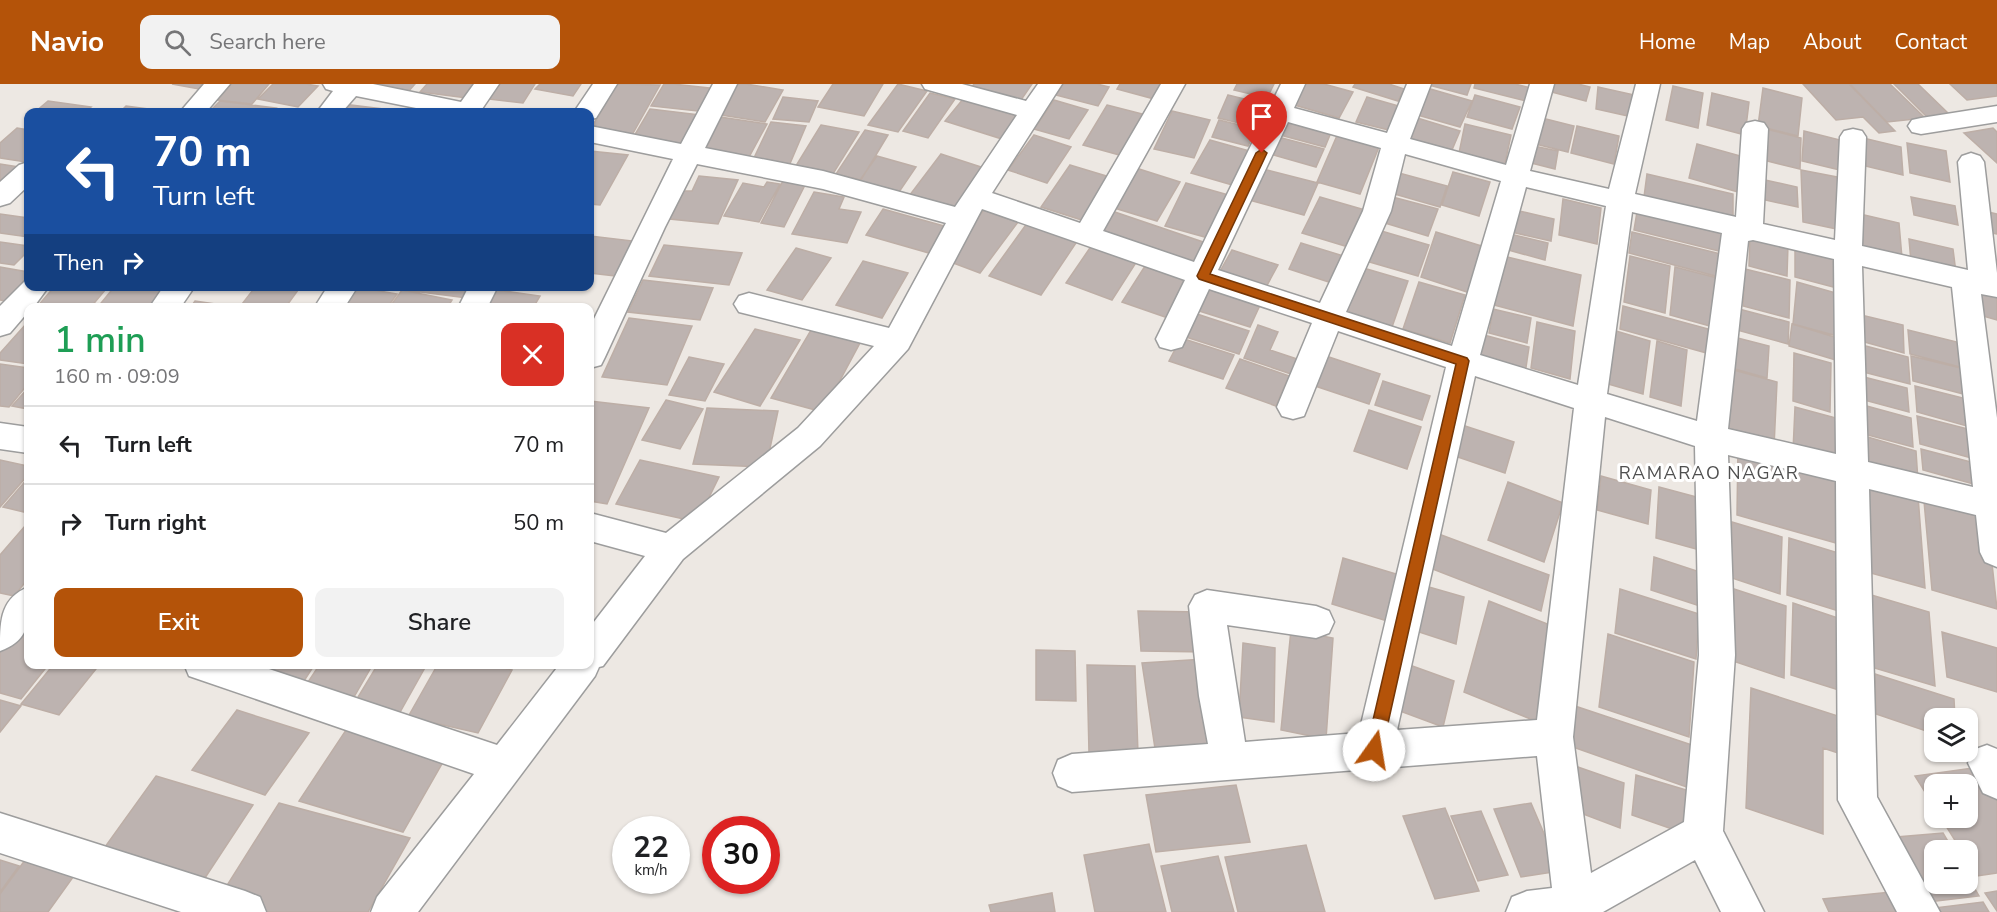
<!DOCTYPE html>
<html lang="en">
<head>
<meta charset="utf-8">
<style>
  body { margin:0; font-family:"Nunito Sans",sans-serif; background:#f2f2f2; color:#202124; height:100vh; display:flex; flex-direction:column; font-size:22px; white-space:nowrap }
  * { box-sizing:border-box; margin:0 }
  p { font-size:20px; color:#757577 }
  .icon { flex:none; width:33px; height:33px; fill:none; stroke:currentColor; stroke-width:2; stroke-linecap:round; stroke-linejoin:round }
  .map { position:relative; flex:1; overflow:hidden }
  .side { position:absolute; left:24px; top:219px; width:570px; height:366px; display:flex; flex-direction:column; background:#fff; border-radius:12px; box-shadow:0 2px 4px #0004 }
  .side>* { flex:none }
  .guide { position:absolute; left:24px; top:24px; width:570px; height:183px; border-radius:12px; box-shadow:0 2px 4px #0004; background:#1a4fa0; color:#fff; overflow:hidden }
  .fabs { position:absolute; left:1924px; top:624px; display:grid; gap:12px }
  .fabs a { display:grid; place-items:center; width:54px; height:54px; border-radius:12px; background:#fff; box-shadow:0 2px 4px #0004; font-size:30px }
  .speed { position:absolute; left:612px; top:732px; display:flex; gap:12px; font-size:30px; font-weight:700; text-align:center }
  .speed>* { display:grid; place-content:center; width:78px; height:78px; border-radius:50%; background:#fff; box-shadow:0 2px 4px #0004; line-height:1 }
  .speed small { font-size:15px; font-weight:400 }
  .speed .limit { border:9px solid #d22; background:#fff; color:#111 }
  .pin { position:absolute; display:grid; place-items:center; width:51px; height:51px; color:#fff; margin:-62px -26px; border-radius:50% 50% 50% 0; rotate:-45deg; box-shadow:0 0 6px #0007 }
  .pin .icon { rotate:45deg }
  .me { position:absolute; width:66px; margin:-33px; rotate:13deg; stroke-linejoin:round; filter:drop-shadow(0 0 4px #0008) }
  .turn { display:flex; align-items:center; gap:21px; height:126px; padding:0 30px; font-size:27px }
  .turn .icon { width:78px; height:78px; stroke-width:2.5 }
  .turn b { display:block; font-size:42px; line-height:51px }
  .then { display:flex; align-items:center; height:57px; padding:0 30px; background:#0003; gap:12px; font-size:22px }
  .round { display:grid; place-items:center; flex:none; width:63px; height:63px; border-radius:12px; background:#f2f2f2 }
  .headline { display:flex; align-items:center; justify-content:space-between; height:102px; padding:0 30px }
  h1 { font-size:36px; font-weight:600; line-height:45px; color:#1e9e55 }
  .button { display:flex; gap:12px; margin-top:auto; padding:12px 30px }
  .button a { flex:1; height:69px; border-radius:12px; background:#b45309; color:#fff; font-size:24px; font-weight:600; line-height:69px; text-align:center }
  .button a+a { background:#f2f2f2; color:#202124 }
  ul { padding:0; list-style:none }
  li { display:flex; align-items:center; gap:18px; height:78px; padding:0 30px; border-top:2px solid #e0e0e0 }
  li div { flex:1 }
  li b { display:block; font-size:22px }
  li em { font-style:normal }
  header { display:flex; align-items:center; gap:36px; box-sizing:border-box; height:84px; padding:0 30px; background:#b45309; color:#fff }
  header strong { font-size:28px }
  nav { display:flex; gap:33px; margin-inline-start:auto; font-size:21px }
  .search { width:420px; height:54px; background:#f2f2f2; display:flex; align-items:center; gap:15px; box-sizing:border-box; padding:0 21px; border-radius:12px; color:#757577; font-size:22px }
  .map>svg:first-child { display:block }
</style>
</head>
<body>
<header>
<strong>Navio</strong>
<div class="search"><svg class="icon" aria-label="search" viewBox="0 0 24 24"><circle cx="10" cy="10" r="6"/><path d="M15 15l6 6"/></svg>Search here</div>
<nav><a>Home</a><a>Map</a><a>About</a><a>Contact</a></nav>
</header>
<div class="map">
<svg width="1997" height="828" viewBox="0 0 1997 828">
  <rect width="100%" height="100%" fill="#ede8e3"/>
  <!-- building -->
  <path fill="#bdb3b0" stroke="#bdaea6" stroke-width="1.5" d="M172,0h32l-5,5z
    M231,0h38l-17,20 -35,-4z
    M273,0h33l12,2 -20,21 -40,-8z
    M361,0h54l-7,8z
    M427,0h51l-11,14 -47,-6z
    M499,0h36l-12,19 -35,-4z
    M540,0h41l-8,12 -38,-7z
    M617,0l43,1 -28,50 -42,-5z
    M664,0h9l45,5 -11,23 -56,-6z
    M733,0h13l37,6 -18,32 -51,-8z
    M833,0h50l-19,32 -46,-9z
    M898,0l29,7 -29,41 -30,-7z
    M974,0h58l-13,19 -49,-13z
    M1063,0h34l12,3 -11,19 -42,-11z
    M1120,0h47l-9,16 -41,-11z
    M1237,0h37l-7,14 -33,-8z
    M1303,0h21l29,8 -14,26 -48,-14z
    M1355,0h34l15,5 -6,12 -45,-14z
    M1425,0h46l-4,11z
    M1475,0h40l16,4 -5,13 -52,-13z
    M1546,0h32l12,3 -4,14 -42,-11z
    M1803,0h46l46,47 -16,2 -16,-16 -27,3z
    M1850,0h40l35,34 -38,4z
    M1894,0h24l33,32 -22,3z
    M1950,0h47v12l-30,4z
    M1673,2l30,7 -5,35 -32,-8z
    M1598,3l41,9 -2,22 -41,-9z
    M1427,4l45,13 -12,26 -46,-13z
    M1763,4l39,10 -4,38 -40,-10z
    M930,9l25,6 -27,39 -25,-7z
    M1712,9l37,9 -4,33 -38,-10z
    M1228,11l49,12 -8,23 -51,-12z
    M1475,11l45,12 -8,22 -45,-12z
    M783,13l35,4 -9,21 -36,-3z
    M1367,13l35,10 -9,24 -37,-9z
    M963,15l56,17 -17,23 -57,-18z
    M1054,16l34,10 -19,29 -35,-10z
    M48,17l43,6 -6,5h-50z
    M220,17l56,7 -5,4h-62z
    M343,20l57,7 -64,1z
    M1107,21l43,11 -23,41 -44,-12z
    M126,22l45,6h-51z
    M650,25l51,6 -14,29 -54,-6z
    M1172,27l38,9 -16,38 -40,-9z
    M1534,32l40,10 -6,26 -41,-10z
    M720,33l47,7 -19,35 -50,-8z
    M1414,33l46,14 -11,26 -47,-14z
    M1287,34l45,12 -7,17 -45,-12z
    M1219,36l37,9 -8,17 -36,-9z
    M771,38l35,4 -17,40 -37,-4z
    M1465,40l46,11 -7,33 -46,-10z
    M821,41l38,7 -28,45 -37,-8z
    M1577,42l42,10 -5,28 -43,-11z
    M17,44l11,2v30l-2,2 -26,-4v-15z
    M1993,44l4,4v31l-33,-30z
    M1766,45l35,9 -1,31 -37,-9z
    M865,46l23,5 -27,45 -25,-6z
    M1339,47l42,11 -21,52 -43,-12z
    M1804,47l40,10v30l-42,-10z
    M1034,51l37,12 -24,36 -39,-13z
    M1278,53l46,12 -8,18 -46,-13z
    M1859,53l42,10 2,28 -42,-10z
    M1210,56l43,12 -17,34 -45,-13z
    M1907,59l39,8 4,31 -40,-9z
    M1697,60l47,13 -6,35 -49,-14z
    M1529,61l29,6 -3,18 -28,-7z
    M590,67l38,4 -28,50 -10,-1z
    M941,70l46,15 -31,42 -47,-15z
    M877,72l39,11 -21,31 -40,-11z
    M0,80l19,3 -19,17z
    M1070,81l43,13 -28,43 -44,-14z
    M1136,84l44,14 -23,39 -46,-14z
    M1263,85l55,14 -14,32 -55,-15z
    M1801,86l41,8 4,53 -43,-9z
    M1453,88l37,10 -11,34 -37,-11z
    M1399,89l48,13 -7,21 -49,-14z
    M1647,90l86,20v24l-89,-21z
    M699,92l39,4 -20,44 -48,-5 14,-28h8z
    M785,93l22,4 -23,46 -23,-4z
    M1756,94l41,9 1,20 -42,-9z
    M767,98l13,2 -21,38 -35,-6 19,-33 21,4z
    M1186,99l46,13 -20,43 -47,-13z
    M814,108l30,5 -5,12 22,3 -14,31 -55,-9z
    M1385,111l53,14 -10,27 -53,-16z
    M1320,113l52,15 -17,37 -53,-16z
    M1911,113l44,9 3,19 -44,-10z
    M1563,115l38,9 -4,36 -38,-9z
    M987,122l34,12 -41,55 -35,-13z
    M1638,122l91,24 -2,23 -93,-23z
    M883,125l61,17 -15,27 -63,-18z
    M1106,125l106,36 -15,25 -107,-36z
    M1515,126l39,9 -3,22 -40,-9z
    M1984,127l13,3v20l-11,-2z
    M0,130l28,4v19l-28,-4z
    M1860,130l39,9 3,35 -40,-9z
    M1028,138l50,18 -37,55 -52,-19z
    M1378,146l51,15 -11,31 -52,-15z
    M1436,148l49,15 -15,46 -49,-16z
    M1632,148l93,23 -2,23 -94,-25z
    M1510,150l38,9 -3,17 -37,-10z
    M590,152l43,5 -18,35 -25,-3z
    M1750,152l38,9 -1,31 -38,-10z
    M1909,155l44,10 3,24 -45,-11z
    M0,158l28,4v5l-14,14 -14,-2z
    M1094,158l45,16 -27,42 -46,-17z
    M1301,159l49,15 -12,27 -49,-16z
    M664,161l78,8 -13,32 -80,-9z
    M1795,162l41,10 1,32 -42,-11z
    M796,164l35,10 -29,42 -35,-10z
    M1232,166l46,15 -13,24 -46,-16z
    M1499,171l82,20 -8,51 -83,-22z
    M1630,172l40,10 -5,47 -41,-11z
    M863,177l45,12 -26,45 -46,-13z
    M1147,179l47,17 -23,39 -49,-17z
    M0,183l28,5v5l-23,24 -5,-1z
    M1360,183l48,14 -16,46 -50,-15z
    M1675,183l46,12 -4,49 -47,-13z
    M1745,185l45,11 -1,38 -46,-12z
    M643,196l70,8 -13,32 -72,-8z
    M1419,198l46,13 -15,48 -47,-14z
    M1797,198l46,13 -2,42 -48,-13z
    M55,202h33l18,3 -16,19h-54z
    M115,202h38l21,4 -15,18h-62z
    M256,202h45l-16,22h-46z
    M351,202l46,8 -10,14h-52z
    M415,202h59l-7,12 -55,-7z
    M1207,202l54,17 -11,24 -54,-17z
    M1974,202l23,5v29l-21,-6z
    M489,205l51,7 -7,12h-56z
    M402,206l50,10 -5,8h-58z
    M195,217l41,6 -46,1z
    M1623,222l89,24 -2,24 -90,-25z
    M1493,225l38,9 -4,25 -38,-10z
    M1739,225l50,13 -1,22 -51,-14z
    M1197,230l52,17 -10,23 -53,-17z
    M1857,230l46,11 1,28 -47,-13z
    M629,234l63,8 -25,59 -65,-8z
    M1537,238l38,9 -5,48 -39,-11z
    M26,240h2v40l-28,-4v-7z
    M1792,240l49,15 -2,22 -50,-15z
    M1258,241l20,7 -8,18 30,10 -6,15 -50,-17z
    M755,245l45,11 -40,66 -46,-14z
    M811,246l49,13 -37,69 -52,-14z
    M1908,246l49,12 3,25 -50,-13z
    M1616,247l34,10 -7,53 -35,-10z
    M1484,251l45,12 -4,27 -46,-13z
    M1726,251l43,11 -2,32 -43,-12z
    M1181,254l53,17 -11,24 -54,-18z
    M1657,257l30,9 -6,56 -31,-9z
    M1862,261l46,12 2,27 -47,-12z
    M1794,269l37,10 -1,49 -37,-11z
    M1326,272l54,18 -11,30 -54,-18z
    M1911,272l54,13 2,26 -54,-14z
    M689,273l35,7 -19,37 -36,-6z
    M1240,275l49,17 -13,30 -50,-18z
    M0,280l28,4v16l-19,23 -9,-1z
    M1723,283l54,15 -3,65 -56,-16z
    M1864,293l43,11 2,24 -45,-12z
    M1383,297l47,15 -8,24 -47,-15z
    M1915,302l56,14 3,28 -57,-16z
    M28,304v21l-16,-3z
    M666,316l37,9 -23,40 -38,-9z
    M590,317l59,7 -42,96 -17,-3z
    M1863,321l48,13 2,29 -49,-13z
    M1795,323l41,11v45l-43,-12z
    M707,324l71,3 -12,56 -73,-3z
    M1369,326l52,17 -14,42 -53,-18z
    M1917,332l55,14 3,29 -55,-15z
    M1459,340l55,18 -9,31 -56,-19z
    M1864,352l52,15 2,30 -54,-16z
    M1738,362l109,30 3,71 -113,-32z
    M1921,365l54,14 2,22 -54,-15z
    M0,376l28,6v9l-28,32z
    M640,376l79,17 -22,45 -81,-18z
    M1601,392l50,14 -3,34 -51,-14z
    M28,394v35l-25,-6z
    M1863,397l55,15 7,92 -58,-16z
    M1508,398l55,21 -19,59 -56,-22z
    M1659,403l49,13 -1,52 -51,-14z
    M1924,417l63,17 10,91 -65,-19z
    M1732,438l50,15 -2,57 -51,-17z
    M25,442h3v53l-14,17 -14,-3v-38z
    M1436,449l113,42 -8,36 -116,-45z
    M1789,454l56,17v58l-58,-18z
    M1654,473l58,19 -3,33 -58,-19z
    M1343,474l63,19 -9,47 -65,-20z
    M1422,501l42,12 -8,47 -43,-14z
    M1731,504l55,18 -2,72 -57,-19z
    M1620,505l79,25 -3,45 -81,-26z
    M1868,510l61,18 6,74 -64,-19z
    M1489,517l71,28 -22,93 -74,-30z
    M1793,519l51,17 1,72 -54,-17z
    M1138,527l64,1 4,40 -65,-1z
    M28,534v46h21l-28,35 -21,-6v-42z
    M1291,546l42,8 -7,101 -45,-9z
    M1942,548l55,16v44l-50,-15z
    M1608,550l86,28 -5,75 -90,-30z
    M1243,559l32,5 -1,74 -35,-5z
    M1036,566l39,1 1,50 -40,-1z
    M1205,575l17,91 -66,5 -14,-92z
    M1404,579l50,18 -11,46 -51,-19z
    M54,580h46l-41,51 -38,-11z
    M267,580h48l-11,17 -41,-10z
    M320,580h53l-19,33 -48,-12z
    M378,580h49l-33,59 -45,-11z
    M438,580h50l24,6 -34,63 -70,-16z
    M1087,581l48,1 3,88 -49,-1z
    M1875,590l79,25 1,19h-20v16l-59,-20z
    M1751,604l93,30v37l-21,-7v86l-77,-26z
    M0,616l21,6 -21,26z
    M1575,622l126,42 -3,43 -128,-45z
    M237,626l72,23 -44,62 -73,-25z
    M348,643l99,28 -44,77 -104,-31z
    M1575,682l49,17 -4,45 -50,-19z
    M1980,683l17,25v81l-20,3 -9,-14v-12h-7l-20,-32h27v-34h-33v24l-20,-32z
    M1636,691l50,15 8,5 -2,41 -60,-21z
    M156,692l97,29 -56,85 -100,-32z
    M1236,701l14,57 -94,10 -10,-57z
    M279,719l131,35 -42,74h-99l-50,-14z
    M1531,719l29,68 -39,6 -27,-68z
    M1445,724l34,83 -44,8 -32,-83z
    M1481,727l27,64 -30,6 -27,-65z
    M1943,749l10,17h-18v34h33v-7l11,19 -59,7 -35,-65z
    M1149,760l17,68h-71l-11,-57z
    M1306,761l19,67h-87l-13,-55z
    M1218,772l16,56h-62l-11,-46z
    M0,776l19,6 -19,26z
    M25,776l51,13 -28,39h-48v-18z
    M1997,807v20l-12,-18z
    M1891,808l10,20h-72l-6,-13z
    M1052,809l3,19h-64l-2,-7z
    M1983,818l6,10h-61l-2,-3z"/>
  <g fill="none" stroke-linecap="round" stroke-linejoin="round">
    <!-- minor casing -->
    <g stroke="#9d9d9d" stroke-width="3">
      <path id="minor" d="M204,0h26l-24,28h-26z
        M323,0h50l88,18 13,-18h25l-17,25 2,3h-48l-80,-16 -14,16h-25l16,-21 -7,-2z
        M593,0h24l-21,34 -6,1v-7h-16z
        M713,0h24l-32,64 118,23 132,36 62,-92 -92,-26 -3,-5h40l64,17 12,-17h24l-70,109 88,30 81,-139h24l-82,147 91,31 87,-178h24l-11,24 93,25 20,-49h24l-21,55 96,26 24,-81h24l-24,87 79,18 27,-105h24l-25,110 101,23 6,-88 4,-6 9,-2 9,2 4,6 -5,95 72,16 5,-103 4,-6 9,-2 9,2 4,6 -4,109 106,24 -10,-108 4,-6 9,-3 9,3 4,6 13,111v24l-16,-3 16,124v149l-12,-5 -5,-10 -4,-37 -107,-26 8,308 63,115h-43l-59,-112 -2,-319 -108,-26 7,200 -12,176 41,81h-43l-26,-52 -92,52h-97l6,-15 15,-6 25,-3 -15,-132 -465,36 -14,-6 -5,-13 5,-13 14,-6 136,-10 -9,-48 -10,-90 6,-11 12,-5 109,16 13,5 5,11 -5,11 -13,5 -89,-13 18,117 114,-9 87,-366 -108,-36 -34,85 -11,3 -11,-3 -5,-9 35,-84 -103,-34 -27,58 -11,3 -11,-3 -4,-8 29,-59 -203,-71 -74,140 -88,97 -137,113 -80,107 -4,1 -4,9 -177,236h-47l6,-15 97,-123 -285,-98 -5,-12h70l243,81 63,-81h30v-37l55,-71 -55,-15v-28l76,20 132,-105 76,-82 -135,-34 -5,-8 5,-8 10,-3 140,35 57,-105 -123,-34 -126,-25 -32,63 -60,130 -4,8 -11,3v-41l83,-168 -83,-17v-16l91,18zM1288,38l93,26 -18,63 -43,92 -102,-33zM1405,70l96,27 -49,165 -106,-34 45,-101zM1526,103l80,19 -28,179 -98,-30zM1632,128l90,21 -25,188 -90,-27zM1753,156l81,19 2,195 -108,-25 20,-188zM1862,182l90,21 21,200 -105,-25zM1475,292l99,32 -37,312 -140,10zM1605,333l90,29 4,209 -15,167 -93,51 -18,-136z
        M1997,22v16l-76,12 -9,-2 -4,-6 4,-6 9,-2z
        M28,78v24l-18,17 -10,3v-24l19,-17z
        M28,194v8h21l-16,22h-5v4l-18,21 -10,3v-30z
        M164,202h31l-15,22h-31z
        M328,202h30l-14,22h-30z
        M469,202h29l-11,22h-29z
        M0,339l28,4v26l-28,-4z
        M24,505l4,2c0,29 4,48 -28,60 0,-28 0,-50 24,-62z
        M1987,661l10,4v50l-14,-6 -15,-30 5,-13z
        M0,729l245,78 15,6 6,15h-85l-181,-59z"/>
    </g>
    <!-- minor -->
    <use href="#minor" fill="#fff" fill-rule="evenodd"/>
  </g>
  <!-- route -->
  <path fill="#b45309" stroke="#753606" stroke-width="1.5" d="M1262,65l5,4 -57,121 257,84 2,3 -87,389 -2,6 -6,2 -6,-2 -2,-6 90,-386 -257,-85 -2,-3 59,-123z"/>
  <g text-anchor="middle" stroke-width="6" stroke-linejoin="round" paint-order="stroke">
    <!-- neighbourhood labels -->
    <g font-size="18" letter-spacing="1.5" fill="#4f4f4f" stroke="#fff">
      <text x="1709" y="395">RAMARAO NAGAR</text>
    </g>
  </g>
</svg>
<div class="fabs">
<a><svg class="icon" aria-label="layers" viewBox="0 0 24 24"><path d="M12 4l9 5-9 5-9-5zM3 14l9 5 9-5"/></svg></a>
<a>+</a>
<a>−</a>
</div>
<div class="speed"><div>22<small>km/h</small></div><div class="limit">30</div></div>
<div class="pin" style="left:1262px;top:69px;background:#d93025"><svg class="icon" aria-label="arrive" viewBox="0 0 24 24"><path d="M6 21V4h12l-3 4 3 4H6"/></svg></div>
<svg class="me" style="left:1374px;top:666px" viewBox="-20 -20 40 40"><circle r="19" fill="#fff"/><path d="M0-13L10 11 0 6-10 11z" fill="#b45309"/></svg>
<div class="guide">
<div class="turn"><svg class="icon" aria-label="left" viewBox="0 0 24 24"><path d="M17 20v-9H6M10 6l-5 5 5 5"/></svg><div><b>70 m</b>Turn left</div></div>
<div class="then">Then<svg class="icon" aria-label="right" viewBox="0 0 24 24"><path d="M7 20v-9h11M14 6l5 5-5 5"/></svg></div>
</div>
<section class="side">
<div class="headline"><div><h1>1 min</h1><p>160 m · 09:09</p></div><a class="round" style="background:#d93025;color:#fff"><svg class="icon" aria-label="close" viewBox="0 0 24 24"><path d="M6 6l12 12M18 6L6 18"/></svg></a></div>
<ul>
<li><svg class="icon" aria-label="left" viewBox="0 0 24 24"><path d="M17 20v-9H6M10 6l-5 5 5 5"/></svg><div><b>Turn left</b></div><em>70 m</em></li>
<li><svg class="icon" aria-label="right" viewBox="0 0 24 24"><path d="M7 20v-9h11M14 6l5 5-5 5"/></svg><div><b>Turn right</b></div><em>50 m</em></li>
</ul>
<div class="button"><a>Exit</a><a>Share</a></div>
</section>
</div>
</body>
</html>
